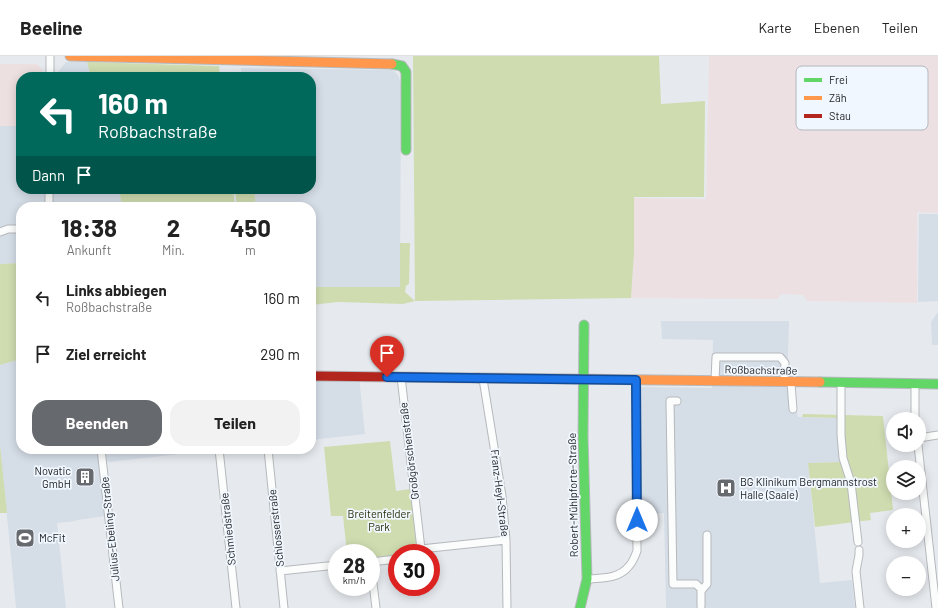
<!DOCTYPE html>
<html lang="de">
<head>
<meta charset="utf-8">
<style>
  body { margin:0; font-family:Barlow,sans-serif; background:#f2f2f2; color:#222; height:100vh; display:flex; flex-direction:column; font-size:15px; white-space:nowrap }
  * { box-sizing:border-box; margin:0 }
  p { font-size:13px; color:#767676 }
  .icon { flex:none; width:22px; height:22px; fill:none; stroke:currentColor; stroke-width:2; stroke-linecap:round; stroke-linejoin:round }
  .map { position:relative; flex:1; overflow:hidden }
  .details { position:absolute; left:16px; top:146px; width:300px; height:252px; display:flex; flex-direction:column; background:#fff; border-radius:16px; box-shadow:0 2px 10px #0003 }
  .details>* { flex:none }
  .hud { position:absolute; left:16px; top:16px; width:300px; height:122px; border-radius:16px; box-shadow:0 2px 10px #0003; background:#00695c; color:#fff; overflow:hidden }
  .controls { position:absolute; left:886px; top:356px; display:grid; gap:8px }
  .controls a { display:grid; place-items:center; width:40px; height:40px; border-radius:50%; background:#fff; box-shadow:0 2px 10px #0003; font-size:20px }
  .speed { position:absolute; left:328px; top:488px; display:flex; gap:8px; font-size:20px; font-weight:700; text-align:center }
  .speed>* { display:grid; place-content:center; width:52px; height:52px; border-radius:50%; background:#fff; box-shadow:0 2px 10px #0003; line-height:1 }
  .speed small { font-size:10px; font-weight:400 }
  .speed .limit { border:6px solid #d22; background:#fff; color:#111 }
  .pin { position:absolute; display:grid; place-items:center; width:34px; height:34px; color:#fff; margin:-41px -17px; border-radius:50% 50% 50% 0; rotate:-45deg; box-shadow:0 0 4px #0007 }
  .pin .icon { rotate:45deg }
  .me { position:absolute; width:44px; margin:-22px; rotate:0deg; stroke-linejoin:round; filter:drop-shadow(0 0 3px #0008) }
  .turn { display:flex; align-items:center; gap:14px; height:84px; padding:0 16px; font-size:18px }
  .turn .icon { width:52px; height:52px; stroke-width:2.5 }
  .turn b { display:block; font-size:28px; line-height:34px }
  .then { display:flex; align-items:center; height:38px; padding:0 16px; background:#0003; gap:8px; font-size:15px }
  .eta { display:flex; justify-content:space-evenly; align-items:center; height:68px; text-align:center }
  .eta b { font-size:24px; font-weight:700; line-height:28px }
  .primary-button { display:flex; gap:8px; margin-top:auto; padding:8px 16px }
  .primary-button a { flex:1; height:46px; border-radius:16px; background:#66696d; color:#fff; font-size:16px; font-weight:700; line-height:46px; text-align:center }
  .primary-button a+a { background:#f2f2f2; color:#222 }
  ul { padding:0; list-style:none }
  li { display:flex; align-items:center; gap:12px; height:56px; padding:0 16px }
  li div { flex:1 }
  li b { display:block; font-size:15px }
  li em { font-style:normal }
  header { display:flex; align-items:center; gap:24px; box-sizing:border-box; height:56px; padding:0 20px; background:#fff; border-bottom:1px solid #e0e0e0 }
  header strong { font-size:19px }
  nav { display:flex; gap:22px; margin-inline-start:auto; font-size:14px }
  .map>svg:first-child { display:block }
</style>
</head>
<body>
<header>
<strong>Beeline</strong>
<nav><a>Karte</a><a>Ebenen</a><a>Teilen</a></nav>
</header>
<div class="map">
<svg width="938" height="552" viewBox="0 0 938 552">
  <rect width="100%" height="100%" fill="#e6eaee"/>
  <!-- built -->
  <path fill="#d5dde7" d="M66,6h21l4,15h-33v-5z
    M241,12l152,2 5,5 3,8 -1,204h-89v-80h-55l-2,-18h57v-112h-69z
    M0,70h21v63h98l3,18h-101v56l-21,1z
    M919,158h19v87l-20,1z
    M937,257h1v32h-6l-1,-23z
    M661,265h128l-2,66h6l5,30 40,1 2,44 -32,1 12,120 32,-3 3,28h-189l-2,-95 -22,1 -1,-127 71,1 1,-48 -51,-1z
    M21,303v90h77l7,67 -27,4h-2v1l-19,2 9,85h-50l-16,-163v-80z
    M311,320l48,1 6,57 -54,6z
    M105,393h109v1l-105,12 -2,-2z"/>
  <!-- industrial -->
  <path fill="#ede0e2" d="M709,0h229v157l-21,-1v91l-110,-2 -4,-6 -21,-1 -5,5 -146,-1 3,-46v-54l72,1z"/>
  <!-- education -->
  <path fill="#ede0e0" d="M0,8h37l6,7v6h-22v49h-21z"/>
  <!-- green -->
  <path fill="#cfdcb0" d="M413,0h246l2,48 44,-3 -1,96h-70v55l-3,46 -216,3 -12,3 -65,-2 -27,3v-18h89v-44h10l-1,41 -3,2 -1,6 10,9z
    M87,6l132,4 1,11h-129z
    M119,133h114l2,18h-113z
    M235,133h19l2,18h-19z
    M21,207v96l-21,6v-101z
    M803,358l80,2 10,94 -23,3 1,7 -56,7 -7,-64 32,-1 -2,-21v-23l-36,-1z
    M390,385l6,50 14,-2 7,64h-20v4l-26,2v-6h-24l-4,-37h-12l-7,-69z
    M0,389l7,68h-7z"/>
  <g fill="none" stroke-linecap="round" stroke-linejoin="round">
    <!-- street casing -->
    <g stroke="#b6b9bc" stroke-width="9">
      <path id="street" d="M50,21v-21
        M49,151v-18
        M0,176l8,-3h13
        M401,321l20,172
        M483,323l19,117 4,44 1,68
        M715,325l1,-24h64l5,6 -1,19
        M791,327l2,26
        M841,327v52l2,23 8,25 7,59
        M677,345h-7l3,183h23l5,5v17
        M915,363v-35
        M919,382l19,-3
        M918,389l18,163
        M101,393l18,159
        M219,393l17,159
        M268,393l16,159
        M859,494v5l-3,16 4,37
        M420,497l1,-4 85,-9
        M371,506l26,-3
        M371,511l5,41
        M280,515l57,-6
        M587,523c15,-1 32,0 42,-13 4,-4 6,-10 8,-15l-1,-171
        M701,535l6,-7v-49"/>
    </g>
    <!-- fast casing -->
    <g stroke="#b6b9bc" stroke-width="11">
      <path id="fast" d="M392,8l10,2 4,6v78
        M820,326l118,2
        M580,552l7,-29 -4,-143 1,-111"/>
    </g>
    <!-- slow casing -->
    <g stroke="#b6b9bc" stroke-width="11">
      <path id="slow" d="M70,0l322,8
        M478,322l342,4"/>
    </g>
    <!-- jam casing -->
    <g stroke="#b6b9bc" stroke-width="11">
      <path id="jam" d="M311,320l167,2"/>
    </g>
    <!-- street -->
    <use href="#street" stroke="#fbfcfc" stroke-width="7"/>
    <!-- fast -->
    <use href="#fast" stroke="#63d668" stroke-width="9"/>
    <!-- slow -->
    <use href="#slow" stroke="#ff974d" stroke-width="9"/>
    <!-- jam -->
    <use href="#jam" stroke="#b3261e" stroke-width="9"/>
  </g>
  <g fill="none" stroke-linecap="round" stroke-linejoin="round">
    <!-- route casing -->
    <g stroke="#114b97" stroke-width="10">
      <path id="route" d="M387,321l249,3 1,140"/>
    </g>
    <!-- route -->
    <use href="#route" stroke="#1a73e8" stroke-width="7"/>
  </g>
  <!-- icons -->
  <defs>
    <g id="building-square" transform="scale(1)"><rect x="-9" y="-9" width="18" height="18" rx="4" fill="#66696d" stroke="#f1f7fe"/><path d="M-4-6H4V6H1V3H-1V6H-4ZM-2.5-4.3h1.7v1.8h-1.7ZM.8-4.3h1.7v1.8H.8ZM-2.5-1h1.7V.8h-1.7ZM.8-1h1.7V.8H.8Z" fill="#fff"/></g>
    <g id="hospital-square" transform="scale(1)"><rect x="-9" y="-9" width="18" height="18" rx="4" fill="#66696d" stroke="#f1f7fe"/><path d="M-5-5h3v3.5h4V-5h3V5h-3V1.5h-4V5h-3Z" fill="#fff"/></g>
    <g id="stadium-square" transform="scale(1)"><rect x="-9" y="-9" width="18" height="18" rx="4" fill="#66696d" stroke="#f1f7fe"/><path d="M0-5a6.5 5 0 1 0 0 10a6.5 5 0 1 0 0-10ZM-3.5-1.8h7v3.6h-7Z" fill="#fff"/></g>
  </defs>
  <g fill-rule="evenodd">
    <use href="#building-square" x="85" y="421"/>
    <use href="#hospital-square" x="726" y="432"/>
    <use href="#stadium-square" x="25" y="482"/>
  </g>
  <g text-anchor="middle" stroke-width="3.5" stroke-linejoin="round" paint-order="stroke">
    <!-- street labels -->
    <g font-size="11" fill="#212427" stroke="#f1f7fe">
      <text transform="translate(761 314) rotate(1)" y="4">Roßbachstraße</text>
      <text transform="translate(409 395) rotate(-97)" y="4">Großgörschenstraße</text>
      <text transform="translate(500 437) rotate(83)" y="4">Franz-Heyl-Straße</text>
      <text transform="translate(573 439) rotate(-91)" y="4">Robert-Mühlpforte-Straße</text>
      <text transform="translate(276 472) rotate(-96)" y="4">Schlosserstraße</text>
      <text transform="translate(110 473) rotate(-96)" y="4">Julius-Ebeling-Straße</text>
      <text transform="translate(228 473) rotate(-96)" y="4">Schmiedstraße</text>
    </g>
    <!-- poi labels -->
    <g font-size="11" fill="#212427" stroke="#f1f7fe" text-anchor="start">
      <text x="71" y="419" text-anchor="end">Novatic<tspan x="71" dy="13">GmbH</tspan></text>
      <text x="740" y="430">BG Klinikum Bergmannstrost<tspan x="740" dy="13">Halle (Saale)</tspan></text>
      <text x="39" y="486">McFit</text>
    </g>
    <!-- park labels -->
    <g font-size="11" fill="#262d08" stroke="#f1f7fe">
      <text x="379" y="462">Breitenfelder<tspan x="379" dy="13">Park</tspan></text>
    </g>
  </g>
  <!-- legend -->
  <rect x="796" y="10" width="132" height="64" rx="6" fill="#f1f7fe" stroke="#b3b8be" stroke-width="1"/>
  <rect x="804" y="22" width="18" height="4" fill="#63d668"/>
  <rect x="804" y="40" width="18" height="4" fill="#ff974d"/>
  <rect x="804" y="58" width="18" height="4" fill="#b3261e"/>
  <g font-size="11" fill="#212427">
    <text x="829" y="28">Frei</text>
    <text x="829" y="46">Zäh</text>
    <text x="829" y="64">Stau</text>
  </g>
</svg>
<div class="controls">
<a><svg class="icon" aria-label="sound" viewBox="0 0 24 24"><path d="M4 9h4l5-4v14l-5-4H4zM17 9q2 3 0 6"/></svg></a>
<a><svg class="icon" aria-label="layers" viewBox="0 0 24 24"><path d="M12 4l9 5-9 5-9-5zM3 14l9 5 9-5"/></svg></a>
<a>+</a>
<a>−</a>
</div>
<div class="speed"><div>28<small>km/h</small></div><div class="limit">30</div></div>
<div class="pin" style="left:387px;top:321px;background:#d93025"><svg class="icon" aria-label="arrive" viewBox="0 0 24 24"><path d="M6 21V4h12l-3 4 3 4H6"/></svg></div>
<svg class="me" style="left:637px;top:464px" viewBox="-20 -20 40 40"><circle r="19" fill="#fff"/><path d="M0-13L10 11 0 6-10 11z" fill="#1a73e8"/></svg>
<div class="hud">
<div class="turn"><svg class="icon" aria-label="left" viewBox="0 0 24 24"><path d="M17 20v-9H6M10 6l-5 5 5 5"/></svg><div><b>160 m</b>Roßbachstraße</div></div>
<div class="then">Dann<svg class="icon" aria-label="arrive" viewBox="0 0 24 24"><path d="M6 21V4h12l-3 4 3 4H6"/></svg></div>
</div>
<section class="details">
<div class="eta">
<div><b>18:38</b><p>Ankunft</p></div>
<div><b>2</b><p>Min.</p></div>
<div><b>450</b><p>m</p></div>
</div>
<ul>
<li><svg class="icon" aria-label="left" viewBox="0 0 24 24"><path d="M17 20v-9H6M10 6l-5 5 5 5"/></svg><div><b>Links abbiegen</b><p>Roßbachstraße</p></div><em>160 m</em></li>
<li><svg class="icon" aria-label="arrive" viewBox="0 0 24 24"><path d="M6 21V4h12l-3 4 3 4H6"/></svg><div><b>Ziel erreicht</b></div><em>290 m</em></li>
</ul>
<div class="primary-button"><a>Beenden</a><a>Teilen</a></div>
</section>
</div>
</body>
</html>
